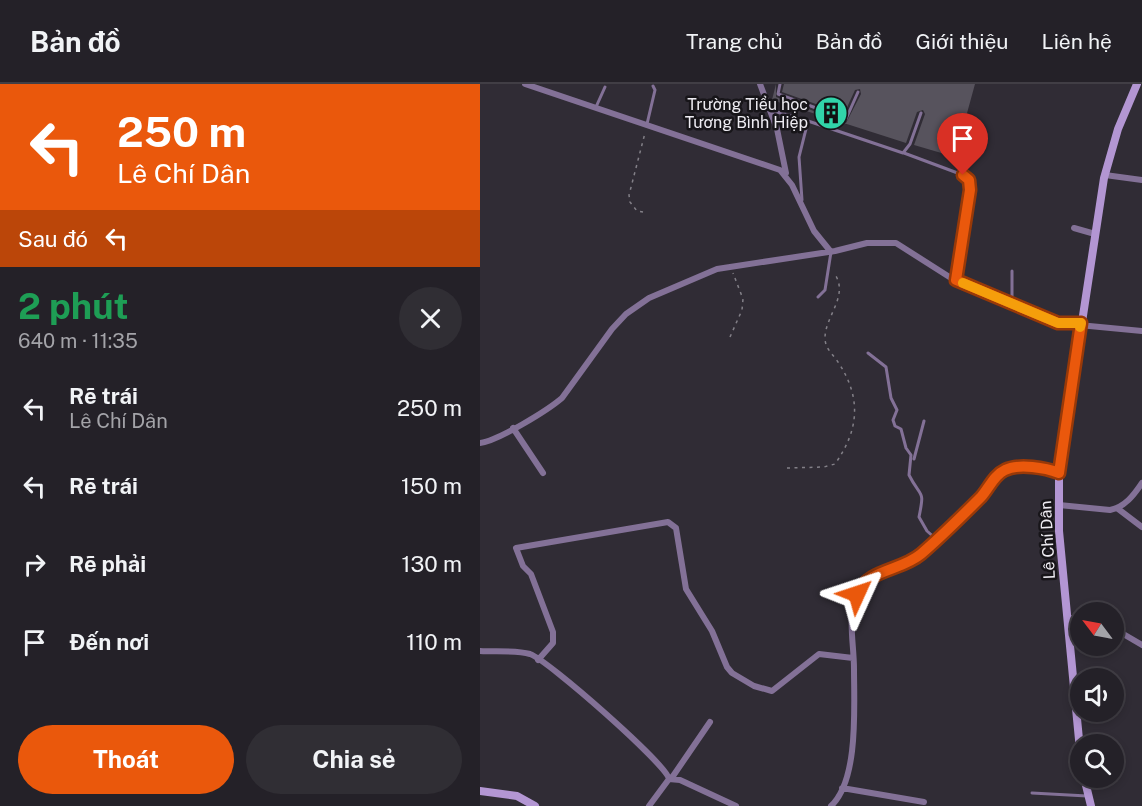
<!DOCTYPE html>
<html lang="vi">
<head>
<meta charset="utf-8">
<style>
  body { margin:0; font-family:"Public Sans",sans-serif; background:#302e34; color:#f1f3f6; height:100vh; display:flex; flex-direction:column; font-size:22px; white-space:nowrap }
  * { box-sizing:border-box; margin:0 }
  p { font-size:20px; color:#a3a3a8 }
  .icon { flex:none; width:33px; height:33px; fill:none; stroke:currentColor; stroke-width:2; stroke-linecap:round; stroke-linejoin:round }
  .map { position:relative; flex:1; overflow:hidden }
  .sheet { display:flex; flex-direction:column; background:#242128; width:480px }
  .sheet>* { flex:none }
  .guide { background:#ea580c; color:#fff; overflow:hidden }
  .needle { width:39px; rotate:302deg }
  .tools { position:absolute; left:590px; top:518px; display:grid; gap:12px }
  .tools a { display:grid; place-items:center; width:54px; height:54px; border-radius:50%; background:#242128; box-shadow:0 3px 9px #0003,0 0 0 2px #413e45; font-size:30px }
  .pin { position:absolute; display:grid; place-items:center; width:51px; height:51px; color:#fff; margin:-62px -26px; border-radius:50% 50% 50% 0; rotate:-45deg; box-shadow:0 0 6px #0007 }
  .pin .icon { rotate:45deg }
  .me { position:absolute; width:66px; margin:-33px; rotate:48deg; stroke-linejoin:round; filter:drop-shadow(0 0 4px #0008) }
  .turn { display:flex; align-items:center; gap:21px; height:126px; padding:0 18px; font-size:27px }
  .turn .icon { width:78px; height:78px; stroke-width:2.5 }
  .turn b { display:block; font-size:42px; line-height:51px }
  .then { display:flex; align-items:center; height:57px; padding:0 18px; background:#0003; gap:12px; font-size:22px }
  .round { display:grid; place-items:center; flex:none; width:63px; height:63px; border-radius:32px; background:#302e34 }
  .overview { display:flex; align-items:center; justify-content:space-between; height:102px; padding:0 18px }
  h1 { font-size:36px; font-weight:700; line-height:45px; color:#1e9e55 }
  .primary-button { display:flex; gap:12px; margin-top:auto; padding:12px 18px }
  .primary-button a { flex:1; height:69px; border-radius:36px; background:#ea580c; color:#fff; font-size:24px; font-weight:700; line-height:69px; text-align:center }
  .primary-button a+a { background:#302e34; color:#f1f3f6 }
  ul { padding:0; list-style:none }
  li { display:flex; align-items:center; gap:18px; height:78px; padding:0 18px }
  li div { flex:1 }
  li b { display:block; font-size:22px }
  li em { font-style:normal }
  header { display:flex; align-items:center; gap:36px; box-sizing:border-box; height:84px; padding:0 30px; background:#242128; border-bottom:2px solid #413e45 }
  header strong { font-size:28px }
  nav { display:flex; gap:33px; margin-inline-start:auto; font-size:21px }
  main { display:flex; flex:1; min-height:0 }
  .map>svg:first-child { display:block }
</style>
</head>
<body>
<header>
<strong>Bản đồ</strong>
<nav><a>Trang chủ</a><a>Bản đồ</a><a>Giới thiệu</a><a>Liên hệ</a></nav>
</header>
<main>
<section class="sheet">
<div class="guide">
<div class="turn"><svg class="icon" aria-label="left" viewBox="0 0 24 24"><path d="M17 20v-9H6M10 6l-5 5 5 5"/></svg><div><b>250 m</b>Lê Chí Dân</div></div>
<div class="then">Sau đó<svg class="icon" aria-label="left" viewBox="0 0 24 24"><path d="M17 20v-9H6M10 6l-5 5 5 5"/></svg></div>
</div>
<div class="overview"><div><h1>2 phút</h1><p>640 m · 11:35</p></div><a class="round"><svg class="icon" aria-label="close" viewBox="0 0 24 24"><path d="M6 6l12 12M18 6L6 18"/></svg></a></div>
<ul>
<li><svg class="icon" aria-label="left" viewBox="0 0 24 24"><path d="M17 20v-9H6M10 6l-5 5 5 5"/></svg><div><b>Rẽ trái</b><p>Lê Chí Dân</p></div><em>250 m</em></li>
<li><svg class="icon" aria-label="left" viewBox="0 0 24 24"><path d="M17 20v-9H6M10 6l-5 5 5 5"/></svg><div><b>Rẽ trái</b></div><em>150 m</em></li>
<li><svg class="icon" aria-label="right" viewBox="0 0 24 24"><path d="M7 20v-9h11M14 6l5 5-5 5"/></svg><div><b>Rẽ phải</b></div><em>130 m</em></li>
<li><svg class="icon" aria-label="arrive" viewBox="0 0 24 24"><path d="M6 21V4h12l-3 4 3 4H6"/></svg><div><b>Đến nơi</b></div><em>110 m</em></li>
</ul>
<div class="primary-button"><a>Thoát</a><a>Chia sẻ</a></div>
</section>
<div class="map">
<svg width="662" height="722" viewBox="0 0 662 722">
  <rect width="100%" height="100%" fill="#302c35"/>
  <!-- building -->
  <path fill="#57535d" d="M296,0v13l70,26 15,-29 -1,-5 -5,1 -11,24 -62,-22 2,-8h191l-20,73 -41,-12 11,-31 -2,-4 -6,2 -11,31 -134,-43z"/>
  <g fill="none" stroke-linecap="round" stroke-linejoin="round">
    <!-- path -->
    <path stroke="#838088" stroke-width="1.5" stroke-dasharray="3 4.5" stroke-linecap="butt" d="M163,128l-6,-1 -7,-9 -1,-7 16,-62
      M250,253l12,-27 1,-11 -10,-26
      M307,384l37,-1 11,-3c24,-34 27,-66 3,-102 -5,-8 -13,-13 -13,-24 0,-22 25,-43 9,-65"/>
    <!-- lane -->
    <path stroke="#837197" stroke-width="3" d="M300,0l-2,10 68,25 12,-27
      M116,23l9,-20
      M290,26l38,11
      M167,40l8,-34 -2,-4
      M424,69l59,22 6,5 1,10 -14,88
      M322,116l-3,-43 9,-36 95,32 7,-9 11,-31
      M532,187v31
      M338,213l7,-7 6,-38
      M388,269l18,14 5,31 6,12 -4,10 2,6 6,3 5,19 5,7 -2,20c12,24 16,13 10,42l8,14 9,8
      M434,375l10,-38
      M552,709l55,3"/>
    <!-- street -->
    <path stroke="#837197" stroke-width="6" d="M45,0l255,86 12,15 22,46 17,21
      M280,0l17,45 9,44
      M625,91l37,5
      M594,144l21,6
      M33,344l30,45
      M0,359c18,-2 68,-33 82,-45l50,-69 14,-15 23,-16 68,-29 118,-18 32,-8h29l55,35 107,45 84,8
      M579,421l51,5c15,-3 24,-15 32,-27
      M637,424l25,19
      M588,534h12
      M633,544l29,17
      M0,567c15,1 36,-1 50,3 18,6 137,111 139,125
      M58,576l15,-17v-11l-22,-58 -8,-8 -7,-18 152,-26 8,6 10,61 26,42 15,36 5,6 22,13 18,5 47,-37 34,4
      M191,695l39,-57
      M362,704l82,14
      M169,722l20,-27 11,1 56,26
      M351,722c28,-26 23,-100 23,-137 0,-26 -7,-51 3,-77 9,-21 36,-19 54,-30 22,-15 52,-46 70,-66 8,-9 13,-21 24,-27 14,-5 41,-1 54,4"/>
    <!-- secondary -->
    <path stroke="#b396d3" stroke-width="8" d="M600,666l-21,-219v-58l45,-295 14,-49 19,-45
      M604,693l7,29
      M0,707l37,5 18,10"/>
  </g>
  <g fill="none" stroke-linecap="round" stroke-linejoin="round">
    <!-- route casing -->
    <g stroke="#983908" stroke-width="15">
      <path id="route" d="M377,510c11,-25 44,-23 64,-40 21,-18 41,-38 60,-57 8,-9 13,-22 24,-27 14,-7 41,-2 54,3l22,-150h-23l-102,-43 14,-90 -1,-10 -6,-5"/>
    </g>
    <!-- route -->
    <use href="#route" stroke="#ea580c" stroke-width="10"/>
    <!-- slow -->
    <path stroke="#f59e0b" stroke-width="10" d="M483,199l95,40h23l-1,4"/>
  </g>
  <!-- icons -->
  <defs>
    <g id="building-disc" transform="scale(1.725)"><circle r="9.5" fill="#31d4a9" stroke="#171519"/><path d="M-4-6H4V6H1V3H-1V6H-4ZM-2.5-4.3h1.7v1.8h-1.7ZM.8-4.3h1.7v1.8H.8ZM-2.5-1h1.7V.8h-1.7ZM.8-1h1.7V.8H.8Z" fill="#111"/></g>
  </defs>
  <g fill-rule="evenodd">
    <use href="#building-disc" x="351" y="29"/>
  </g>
  <g text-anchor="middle" stroke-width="5" stroke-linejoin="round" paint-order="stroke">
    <!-- poi labels -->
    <g font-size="16" fill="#eeecf2" stroke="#171519" text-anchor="end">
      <text x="328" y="26">Trường Tiểu học<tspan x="328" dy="18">Tương Bình Hiệp</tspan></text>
    </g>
    <!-- street labels -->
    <g font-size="16" fill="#eeecf2" stroke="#171519">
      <text transform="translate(567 456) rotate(-93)" y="6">Lê Chí Dân</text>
    </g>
  </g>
</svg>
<div class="tools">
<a><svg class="needle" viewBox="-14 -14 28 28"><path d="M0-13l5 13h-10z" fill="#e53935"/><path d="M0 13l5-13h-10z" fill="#a3a3a8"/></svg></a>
<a><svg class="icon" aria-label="sound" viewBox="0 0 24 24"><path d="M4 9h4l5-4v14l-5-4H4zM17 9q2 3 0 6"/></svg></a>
<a><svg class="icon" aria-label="search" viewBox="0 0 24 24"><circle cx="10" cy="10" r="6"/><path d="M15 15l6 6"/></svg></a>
</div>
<div class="pin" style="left:483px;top:91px;background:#d93025"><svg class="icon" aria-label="arrive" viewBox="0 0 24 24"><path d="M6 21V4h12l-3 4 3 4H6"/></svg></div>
<svg class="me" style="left:377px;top:510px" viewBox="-20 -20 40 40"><path d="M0-17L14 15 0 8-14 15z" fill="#ea580c" stroke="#fff" stroke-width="4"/></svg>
</div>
</main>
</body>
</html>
